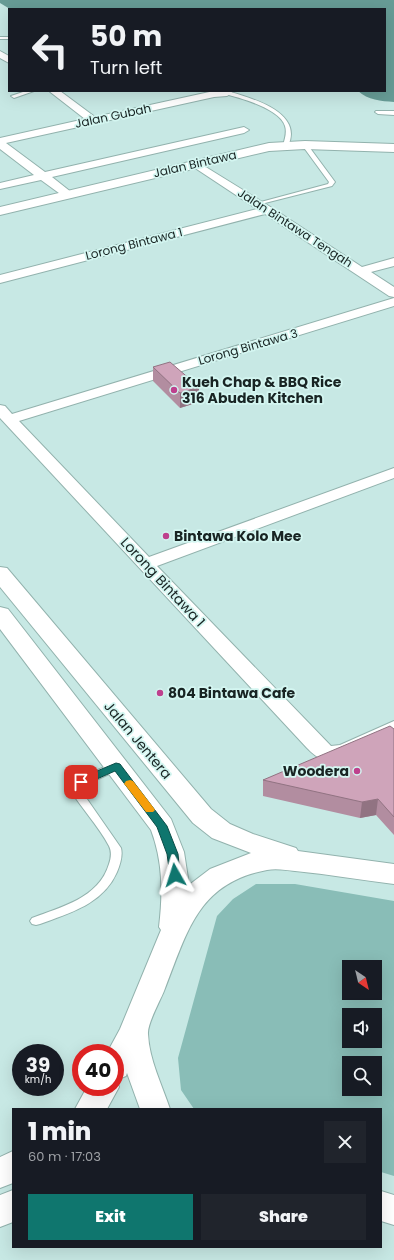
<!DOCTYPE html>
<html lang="en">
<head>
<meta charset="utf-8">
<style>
  body { margin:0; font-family:Poppins,sans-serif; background:#20242c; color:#f1f3f6; height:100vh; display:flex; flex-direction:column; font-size:15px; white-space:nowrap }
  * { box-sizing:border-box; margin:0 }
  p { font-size:13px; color:#9ea1a6 }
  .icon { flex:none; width:22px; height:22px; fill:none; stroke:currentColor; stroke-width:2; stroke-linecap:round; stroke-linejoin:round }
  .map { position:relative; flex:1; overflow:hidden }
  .sheet { position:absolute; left:12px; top:1108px; width:370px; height:140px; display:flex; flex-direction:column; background:#171b24; border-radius:0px; box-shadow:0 4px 16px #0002 }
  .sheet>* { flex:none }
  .top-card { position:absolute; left:8px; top:8px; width:378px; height:84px; border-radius:0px; box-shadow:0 4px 16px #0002; background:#171b24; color:#f1f3f6; overflow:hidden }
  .needle { width:26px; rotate:145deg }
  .buttons { position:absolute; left:342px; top:960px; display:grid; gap:8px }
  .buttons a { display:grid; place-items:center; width:40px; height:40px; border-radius:0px; background:#171b24; box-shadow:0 4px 16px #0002; font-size:20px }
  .speed { position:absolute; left:12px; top:1044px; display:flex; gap:8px; font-size:20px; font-weight:700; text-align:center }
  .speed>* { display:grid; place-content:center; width:52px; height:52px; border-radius:50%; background:#171b24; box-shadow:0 4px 16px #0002; line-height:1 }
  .speed small { font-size:10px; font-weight:400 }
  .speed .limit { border:6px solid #d22; background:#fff; color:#111 }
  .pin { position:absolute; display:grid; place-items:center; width:34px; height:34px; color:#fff; margin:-17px; border-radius:8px; box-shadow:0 2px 6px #0006 }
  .me { position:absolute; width:44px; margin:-22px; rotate:354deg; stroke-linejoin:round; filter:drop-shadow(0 0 3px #0008) }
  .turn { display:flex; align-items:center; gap:14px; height:84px; padding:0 16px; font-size:18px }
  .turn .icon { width:52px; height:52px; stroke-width:2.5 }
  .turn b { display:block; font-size:28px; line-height:34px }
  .round { display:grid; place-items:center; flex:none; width:42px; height:42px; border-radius:0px; background:#20242c }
  .summary { display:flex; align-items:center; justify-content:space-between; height:68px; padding:0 16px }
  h1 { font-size:24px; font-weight:800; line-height:30px }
  .button { display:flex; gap:8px; margin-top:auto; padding:8px 16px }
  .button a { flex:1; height:46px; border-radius:0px; background:#0f766e; color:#fff; font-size:16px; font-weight:800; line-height:46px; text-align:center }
  .button a+a { background:#20242c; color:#f1f3f6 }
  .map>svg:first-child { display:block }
</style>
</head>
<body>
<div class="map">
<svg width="394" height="1260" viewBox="0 0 394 1260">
  <rect width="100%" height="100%" fill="#c7e8e4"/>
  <!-- green -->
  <path fill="#89bdb7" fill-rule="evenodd" d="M256,884h39l99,17v275l-13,-4v-63h-187l-13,-19 -3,-32 39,-142 16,-17zM349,967h26v26h-26zM349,1015h26v26h-26zM349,1063h26v26h-26z"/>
  <!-- water -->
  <path fill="#679c96" d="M0,0h394v102c-13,-1 -26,-2 -36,-11h27v-82h-375l-10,-6z"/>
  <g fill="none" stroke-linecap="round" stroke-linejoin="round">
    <!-- service casing -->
    <g stroke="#92b2ad" stroke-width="2">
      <path id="service" d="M0,37h9v2h-9z
        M26,91h8l-20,7 -3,-2z
        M227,91c24,7 77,21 61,55l-5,-1c2,-6 4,-13 2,-19 -5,-17 -44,-28 -60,-32v-2z
        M376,111h18v4l-16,-1 -3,-2z
        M303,144h4l28,38 -3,4 -75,19v-2l71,-19 1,-2 -27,-37z
        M116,762l4,1 1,3 -1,3 -35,16 -5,4 41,59c2,8 -1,17 -4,24 -14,32 -47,41 -77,52l-4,1 -4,-1 -2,-3 2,-3c29,-11 67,-20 77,-54 2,-6 3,-12 0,-18 -11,-21 -28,-38 -40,-58l8,-9z"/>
    </g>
    <!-- minor casing -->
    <g stroke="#92b2ad" stroke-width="2">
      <path id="minor" d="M0,51l9,5v7l-9,-5z
        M49,91h11l35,26 119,-26h17l1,2 -5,3 -13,1 -208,46 39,29 199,-45 5,3 -5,3 -192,44 19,15 2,2 -6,3 -4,-1 -22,-16 -41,9v-6l34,-8 -34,-26v-11l85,-19z
        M196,161l76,47 90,59 32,-9v8l-23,6 23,15v10l-5,-1 -124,-82 -265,69v-8l257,-66 -65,-43 -2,-2 2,-2z
        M394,298v8l-375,115 130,136 245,-89v10l-237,88 174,180 9,-1 54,-24v15c-17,8 -55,31 -72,23 -6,-2 -11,-7 -15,-11l-307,-330v-13l5,1 7,8z"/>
    </g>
    <!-- tertiary casing -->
    <g stroke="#92b2ad" stroke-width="2">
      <path id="tertiary" d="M305,141l89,3v8l-89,-3 -36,2 -269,64v-8l269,-64z
        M0,567l7,1 204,241 19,15 23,10 43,14 2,3 96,13v20c-33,-4 -66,-10 -99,-13 -9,-1 -19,-3 -28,-1 -70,13 -80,63 -103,121 -4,10 -17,33 -16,43 1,25 14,51 22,75h-30l-13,-36 -1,3 -10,4 3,7 -12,22h-32l12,-22h28v-34h-8l13,-24 41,-99 -2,-3c4,-34 4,-65 -8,-97l-151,-201v-22l8,2 163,210 13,33 5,33 21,-16 41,-16 -39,-15 -19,-15 -193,-236z
        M13,1151v32l-13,5v-31z
        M13,1190v32l-13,5v-32z
        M381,1191l13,4v30l-13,-4z"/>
    </g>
    <!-- service -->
    <use href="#service" fill="#fff" fill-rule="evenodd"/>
    <!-- minor -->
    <use href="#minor" fill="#fff" fill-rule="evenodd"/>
    <!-- tertiary -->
    <use href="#tertiary" fill="#fff" fill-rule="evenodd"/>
  </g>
  <!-- wall -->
  <path fill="#b28da0" d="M153,367l46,20v15l-19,6 -27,-27z
    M394,729v106l-18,-20 -16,3 -97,-22v-16z"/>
  <!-- shaded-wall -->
  <path fill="#917382" d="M199,387v15l-19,6v-15z
    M378,799l-2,16 -16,3 2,-16z"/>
  <!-- building -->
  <path fill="#cfa4ba" stroke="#917382" d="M170,362l29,25 -19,6 -27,-26z
    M390,726l4,3v88l-16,-18 -16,3 -99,-22z"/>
  <!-- route -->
  <path fill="#0f766e" stroke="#0a4d48" d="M116,763l4,1 47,62 11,28 2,21 -1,3 -4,2 -5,-5 -3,-21 -10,-27 -42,-56 -34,15 -5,-4 2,-3z"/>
  <!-- slow -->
  <path fill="#f59e0b" d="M130,780l3,1 20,26 2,3 -2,2h-7l-20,-26 -2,-2 2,-3z"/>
  <!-- markers -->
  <g fill="#be408d" stroke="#d4f6f1" stroke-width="1.5">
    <circle cx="174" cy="390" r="4"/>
    <circle cx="166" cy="536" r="4"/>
    <circle cx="160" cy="693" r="4"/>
    <circle cx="357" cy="771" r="4"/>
  </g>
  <g text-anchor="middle" stroke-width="3.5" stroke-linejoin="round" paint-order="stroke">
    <!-- far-street labels -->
    <g font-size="12" fill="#182423" stroke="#d4f6f1">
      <text transform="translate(113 116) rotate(-12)" y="4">Jalan Gubah</text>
      <text transform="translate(195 164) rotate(-13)" y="4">Jalan Bintawa</text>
      <text transform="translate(295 228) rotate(33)" y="4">Jalan Bintawa Tengah</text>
      <text transform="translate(134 244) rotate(-14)" y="4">Lorong Bintawa 1</text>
      <text transform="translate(248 347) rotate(-16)" y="4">Lorong Bintawa 3</text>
    </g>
    <!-- poi labels -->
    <g font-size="14" font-weight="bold" fill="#182423" stroke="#d4f6f1" text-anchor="start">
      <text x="182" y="387">Kueh Chap &amp; BBQ Rice<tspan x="182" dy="16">316 Abuden Kitchen</tspan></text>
      <text x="174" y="541">Bintawa Kolo Mee</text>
      <text x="168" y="698">804 Bintawa Cafe</text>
      <text x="349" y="776" text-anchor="end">Woodera</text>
    </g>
    <!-- street labels -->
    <g font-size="14" fill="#182423" stroke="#d4f6f1">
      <text transform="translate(163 582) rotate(47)" y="5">Lorong Bintawa 1</text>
      <text transform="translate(138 740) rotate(50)" y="5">Jalan Jentera</text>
    </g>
  </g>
</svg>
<div class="buttons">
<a><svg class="needle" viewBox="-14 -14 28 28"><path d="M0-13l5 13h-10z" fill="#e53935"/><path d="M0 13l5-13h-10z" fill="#9ea1a6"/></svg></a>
<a><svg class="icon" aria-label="sound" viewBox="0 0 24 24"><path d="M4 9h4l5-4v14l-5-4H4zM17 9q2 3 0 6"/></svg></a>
<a><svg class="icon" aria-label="search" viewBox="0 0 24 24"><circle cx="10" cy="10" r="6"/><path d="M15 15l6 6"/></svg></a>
</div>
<div class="speed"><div>39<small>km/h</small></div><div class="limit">40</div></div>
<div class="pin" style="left:81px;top:782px;background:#d93025"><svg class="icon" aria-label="arrive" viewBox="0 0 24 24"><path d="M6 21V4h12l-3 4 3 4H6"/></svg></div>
<svg class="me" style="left:175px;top:875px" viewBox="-20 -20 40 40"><path d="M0-17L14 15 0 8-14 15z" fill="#0f766e" stroke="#fff" stroke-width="4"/></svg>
<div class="top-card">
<div class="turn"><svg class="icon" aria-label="left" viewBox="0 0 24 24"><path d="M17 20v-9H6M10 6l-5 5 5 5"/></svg><div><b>50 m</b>Turn left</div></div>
</div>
<section class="sheet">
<div class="summary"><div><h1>1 min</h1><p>60 m · 17:03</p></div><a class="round"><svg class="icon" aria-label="close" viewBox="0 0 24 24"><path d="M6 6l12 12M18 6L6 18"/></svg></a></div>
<div class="button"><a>Exit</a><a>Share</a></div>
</section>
</div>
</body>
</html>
